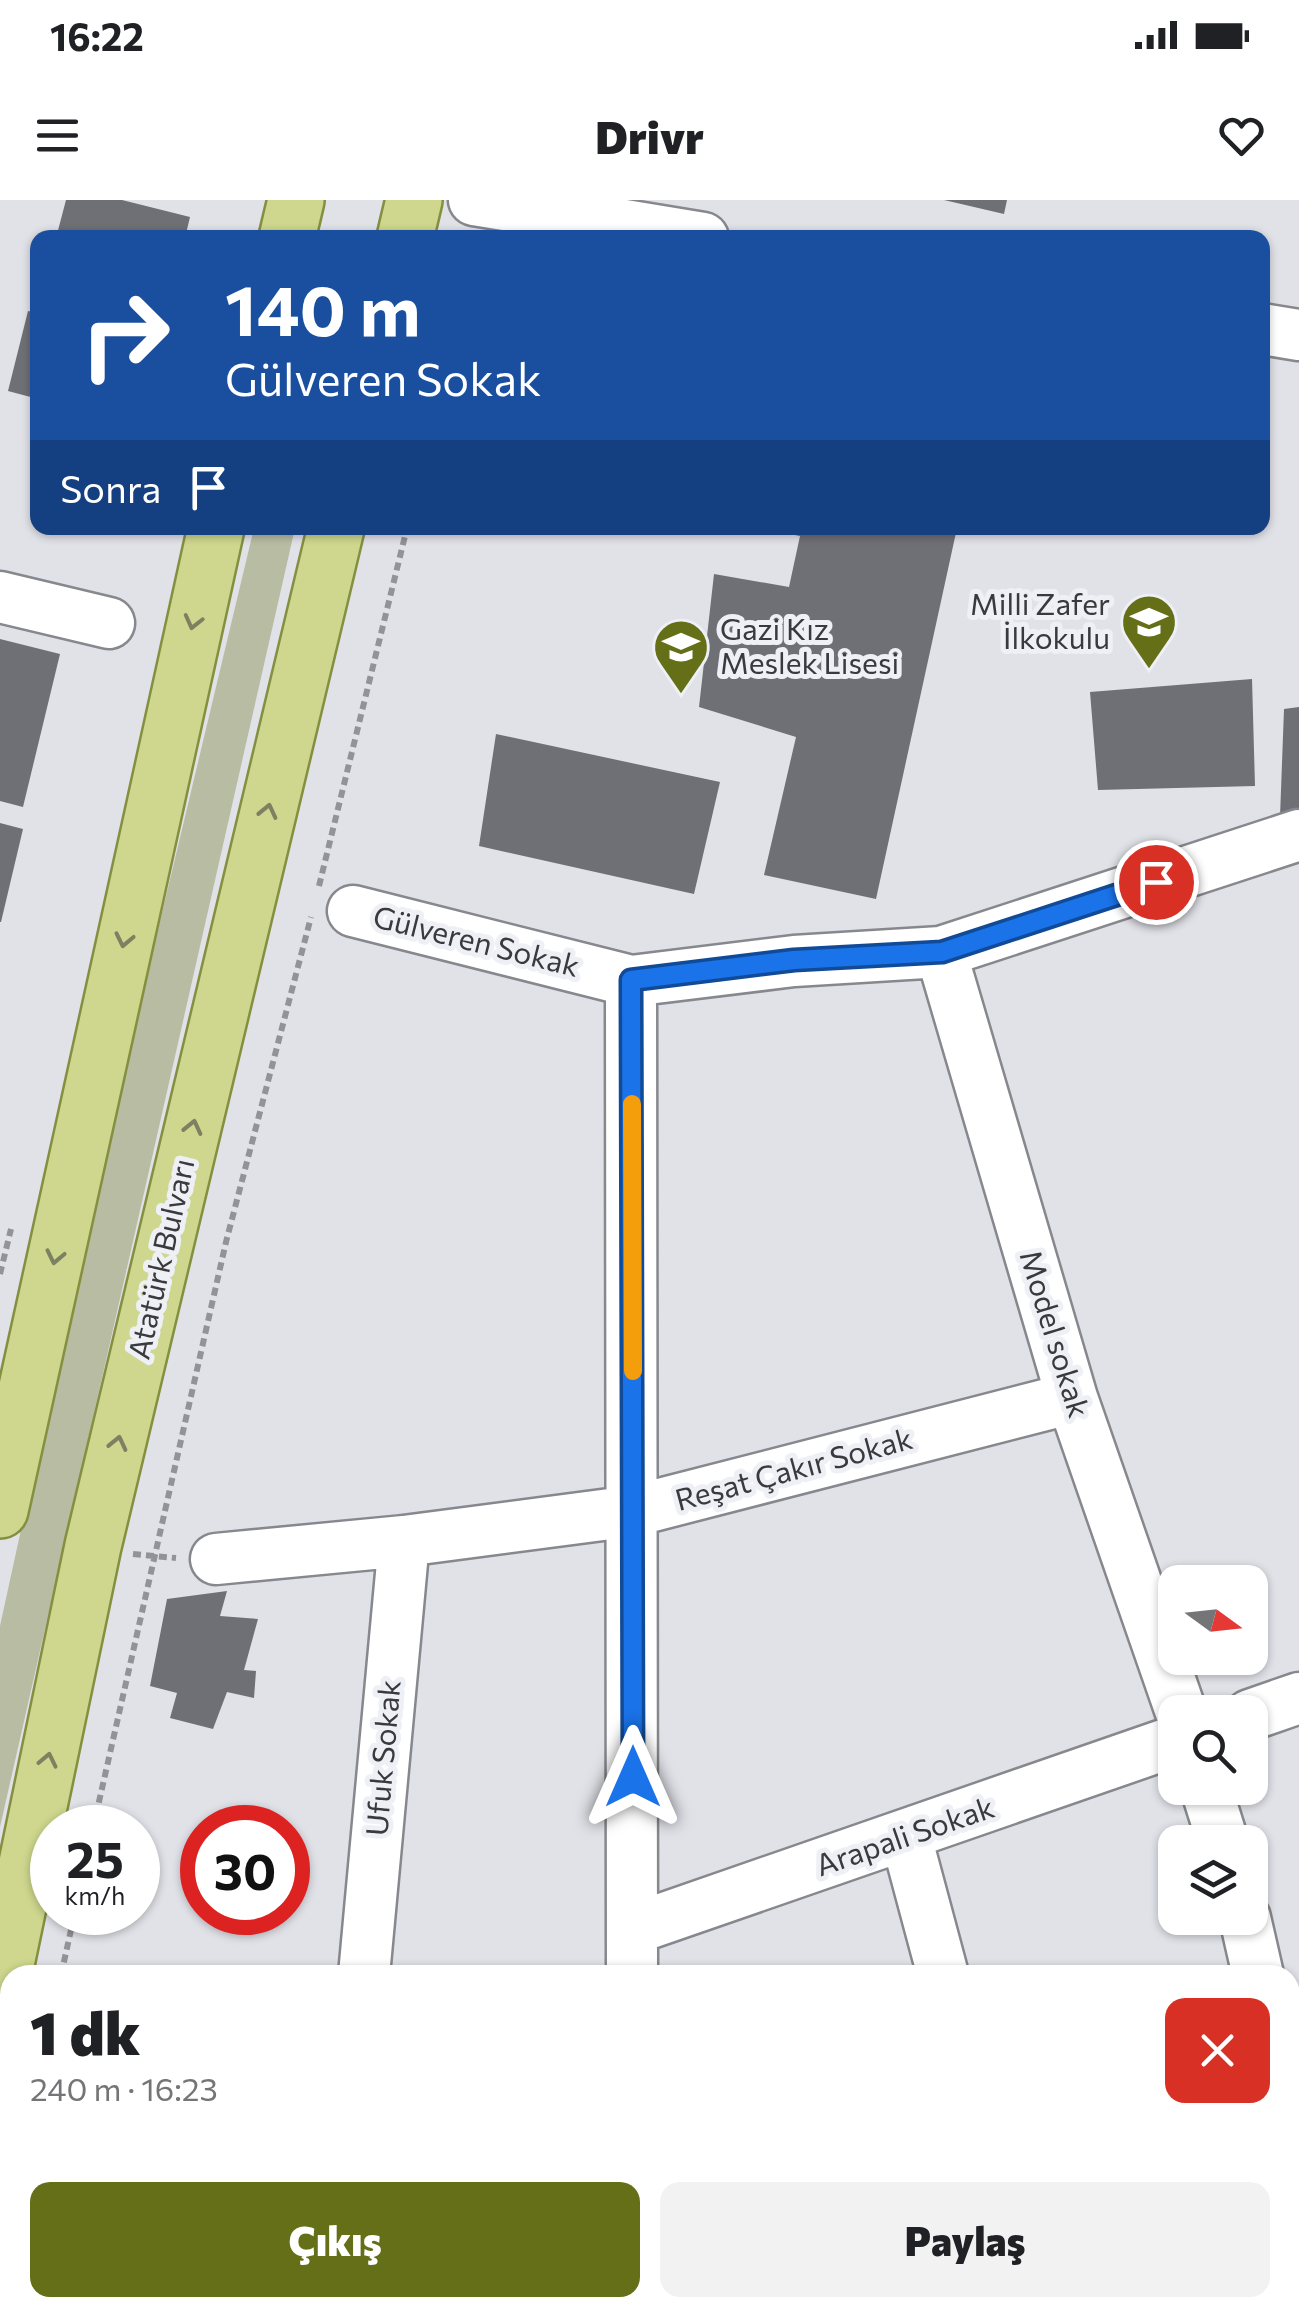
<!DOCTYPE html>
<html lang="tr">
<head>
<meta charset="utf-8">
<style>
  body { margin:0; font-family:Commissioner,sans-serif; background:#f2f2f2; color:#202124; height:100vh; display:flex; flex-direction:column; font-size:38px; white-space:nowrap }
  * { box-sizing:border-box; margin:0 }
  p { font-size:32px; color:#757577 }
  .icon { flex:none; width:55px; height:55px; fill:none; stroke:currentColor; stroke-width:2; stroke-linecap:round; stroke-linejoin:round }
  .map { position:relative; flex:1; overflow:hidden }
  .details { position:absolute; left:0px; top:1765px; width:1300px; height:352px; display:flex; flex-direction:column; background:#fff; border-radius:30px 30px 0 0; box-shadow:0 2px 8px #0004 }
  .details>* { flex:none }
  .banner { position:absolute; left:30px; top:30px; width:1240px; height:305px; border-radius:20px; box-shadow:0 2px 8px #0004; background:#1a4fa0; color:#fff; overflow:hidden }
  .needle { width:65px; rotate:105deg }
  .buttons { position:absolute; left:1158px; top:1365px; display:grid; gap:20px }
  .buttons a { display:grid; place-items:center; width:110px; height:110px; border-radius:20px; background:#fff; box-shadow:0 2px 8px #0004; font-size:50px }
  .speed { position:absolute; left:30px; top:1605px; display:flex; gap:20px; font-size:50px; font-weight:700; text-align:center }
  .speed>* { display:grid; place-content:center; width:130px; height:130px; border-radius:50%; background:#fff; box-shadow:0 2px 8px #0004; line-height:1 }
  .speed small { font-size:25px; font-weight:400 }
  .speed .limit { border:15px solid #d22; background:#fff; color:#111 }
  .pin { position:absolute; display:grid; place-items:center; width:85px; height:85px; color:#fff; margin:-42px; border:5px solid #fff; border-radius:50%; box-shadow:0 2px 10px #0007 }
  .me { position:absolute; width:110px; margin:-55px; rotate:0deg; stroke-linejoin:round; filter:drop-shadow(0 0 8px #0008) }
  .turn { display:flex; align-items:center; gap:35px; height:210px; padding:0 30px; font-size:45px }
  .turn .icon { width:130px; height:130px; stroke-width:2.5 }
  .turn b { display:block; font-size:70px; line-height:85px }
  .then { display:flex; align-items:center; height:95px; padding:0 30px; background:#0003; gap:20px; font-size:38px }
  .round { display:grid; place-items:center; flex:none; width:105px; height:105px; border-radius:20px; background:#f2f2f2 }
  .headline { display:flex; align-items:center; justify-content:space-between; height:170px; padding:0 30px }
  h1 { font-size:60px; font-weight:800; line-height:75px }
  .button { display:flex; gap:20px; margin-top:auto; padding:20px 30px }
  .button a { flex:1; height:115px; border-radius:20px; background:#656f17; color:#fff; font-size:40px; font-weight:800; line-height:115px; text-align:center }
  .button a+a { background:#f2f2f2; color:#202124 }
  .status { display:flex; justify-content:space-between; align-items:center; height:70px; padding:0 50px; background:#fff; direction:ltr }
  .status svg { height:28px; fill:currentColor }
  header { display:flex; justify-content:space-between; align-items:center; height:130px; padding:0 30px; background:#fff; font-size:45px; font-weight:800 }
  .map>svg:first-child { display:block }
</style>
</head>
<body>
<div class="status"><b>16:22</b><svg viewBox="0 0 49 12"><path d="M0 12V9h3v3zM5 12V6h3v6zM10 12V3h3v9zM15 12V0h3v12zM26 1h20v11H26zM47 4h2v5h-2z"/></svg></div>
<header><svg class="icon" aria-label="menu" viewBox="0 0 24 24"><path d="M4 6h16M4 12h16M4 18h16"/></svg>Drivr<svg class="icon" aria-label="heart" viewBox="0 0 24 24"><path d="M12 20l-8-8c-3-5 5-10 8-4 3-6 11-1 8 4z"/></svg></header>
<div class="map">
<svg width="1299" height="2117" viewBox="0 0 1299 2117">
  <rect width="100%" height="100%" fill="#e1e2e8"/>
  <!-- green -->
  <path fill="#b7bca2" d="M254,328h41l-295,1299v-201l87,-399z"/>
  <!-- building -->
  <path fill="#6e7075" d="M66,0h56l68,17 -5,21h-129z
    M944,0h63l-3,14z
    M28,111l10,2v86l-30,-8z
    M759,328h198l-81,371 -112,-24 32,-138 -97,-30 15,-133 75,13 11,-51z
    M0,439l60,15 -37,153 -23,-6z
    M1252,479l3,107 -157,4 -8,-98z
    M1299,507v108l-19,2 4,-108z
    M496,534l224,48 -26,112 -215,-48z
    M0,623l23,6 -22,93h-1z
    M227,1391l-7,25 38,3 -14,51 12,1 -2,27 -27,-6 -14,37 -43,-11 7,-25 -27,-7 17,-87z"/>
  <g fill="none" stroke-linecap="round" stroke-linejoin="round">
    <!-- minor casing -->
    <g stroke="#86888d" stroke-width="55">
      <path id="minor" d="M474,0l229,38
        M1262,129l37,6
        M0,397l109,26
        M353,711l278,70 163,-20 147,-9 358,-117
        M941,752l131,446 109,314
        M631,781l1,994
        M216,1359l188,-18 229,-30 439,-113
        M1250,1515l49,-17
        M1206,1588l17,54
        M906,1637l37,138
        M1245,1718l13,57
        M633,1729l542,-188
        M364,1775l40,-434
        M1290,1919l9,44
        M0,2077l10,2
        M230,2108l73,9
        M1018,2108l1,9
        M628,2117v-9"/>
    </g>
    <!-- major casing -->
    <g stroke="#858f40" stroke-width="60">
      <path id="major" d="M287,38l9,-38
        M405,38l9,-38
        M0,1310l216,-982
        M0,1793l93,-447 243,-1018"/>
    </g>
    <!-- path -->
    <path stroke="#929297" stroke-width="6" stroke-dasharray="8 5" stroke-linecap="butt" d="M319,686l88,-358
      M0,1074l11,-45
      M133,1354l43,4
      M93,1628l133,-586 85,-325
      M61,1775l14,-63
      M3,2038l7,-33"/>
    <!-- minor -->
    <use href="#minor" stroke="#fff" stroke-width="50"/>
    <!-- major -->
    <use href="#major" stroke="#ced78d" stroke-width="55"/>
  </g>
  <!-- one-way arrows -->
  <defs><path id="oneway-chevron" d="M-2-3.5L2.5 0L-2 3.5" fill="none" stroke-width="1.6" stroke-linecap="round" stroke-linejoin="round" transform="scale(2.5)"/></defs>
  <g stroke="#7d8161">
    <use href="#oneway-chevron" transform="translate(193 422) rotate(104)"/>
    <use href="#oneway-chevron" transform="translate(268 611) rotate(-77)"/>
    <use href="#oneway-chevron" transform="translate(124 740) rotate(102)"/>
    <use href="#oneway-chevron" transform="translate(193 927) rotate(-77)"/>
    <use href="#oneway-chevron" transform="translate(55 1057) rotate(102)"/>
    <use href="#oneway-chevron" transform="translate(118 1243) rotate(-77)"/>
    <use href="#oneway-chevron" transform="translate(48 1560) rotate(-78)"/>
  </g>
  <g fill="none" stroke-linecap="round" stroke-linejoin="round">
    <!-- route casing -->
    <g stroke="#114b97" stroke-width="25">
      <path id="route" d="M633,1577l-2,-797 163,-20 148,-8 214,-70"/>
    </g>
    <!-- route -->
    <use href="#route" stroke="#1a73e8" stroke-width="18"/>
    <!-- slow -->
    <path stroke="#f59e0b" stroke-width="18" d="M632,904l1,267"/>
  </g>
  <!-- icons -->
  <defs>
    <g id="school-pin" transform="scale(2.875)"><path d="M0 17L-7.5 6A9.5 9.5 0 1 1 7.5 6Z" fill="#656f17" stroke="#eef0f6"/><path d="M0-5L7-2L0 1L-7-2ZM-4 1L0 2.5L4 1V4Q0 6-4 4Z" fill="#fff"/></g>
  </defs>
  <g fill-rule="evenodd">
    <use href="#school-pin" x="1149" y="422"/>
    <use href="#school-pin" x="681" y="447"/>
  </g>
  <g text-anchor="middle" stroke-width="10" stroke-linejoin="round" paint-order="stroke">
    <!-- poi labels -->
    <g font-size="30" fill="#3a3a3d" stroke="#eef0f6" text-anchor="end">
      <text x="1110" y="415">Milli Zafer<tspan x="1110" dy="34">İlkokulu</tspan></text>
      <text x="720" y="440" text-anchor="start">Gazi Kız<tspan x="720" dy="34">Meslek Lisesi</tspan></text>
    </g>
    <!-- street labels -->
    <g font-size="30" fill="#3a3a3d" stroke="#eef0f6">
      <text transform="translate(476 742) rotate(14)" y="10">Gülveren Sokak</text>
      <text transform="translate(162 1059) rotate(-77)" y="10">Atatürk Bulvarı</text>
      <text transform="translate(1054 1134) rotate(73)" y="10">Model sokak</text>
      <text transform="translate(794 1270) rotate(-15)" y="10">Reşat Çakır Sokak</text>
      <text transform="translate(384 1558) rotate(-85)" y="10">Ufuk Sokak</text>
      <text transform="translate(905 1637) rotate(-19)" y="10">Arapali Sokak</text>
    </g>
  </g>
</svg>
<div class="buttons">
<a><svg class="needle" viewBox="-14 -14 28 28"><path d="M0-13l5 13h-10z" fill="#e53935"/><path d="M0 13l5-13h-10z" fill="#757577"/></svg></a>
<a><svg class="icon" aria-label="search" viewBox="0 0 24 24"><circle cx="10" cy="10" r="6"/><path d="M15 15l6 6"/></svg></a>
<a><svg class="icon" aria-label="layers" viewBox="0 0 24 24"><path d="M12 4l9 5-9 5-9-5zM3 14l9 5 9-5"/></svg></a>
</div>
<div class="speed"><div>25<small>km/h</small></div><div class="limit">30</div></div>
<div class="pin" style="left:1156px;top:682px;background:#d93025"><svg class="icon" aria-label="arrive" viewBox="0 0 24 24"><path d="M6 21V4h12l-3 4 3 4H6"/></svg></div>
<svg class="me" style="left:633px;top:1577px" viewBox="-20 -20 40 40"><path d="M0-17L14 15 0 8-14 15z" fill="#1a73e8" stroke="#fff" stroke-width="4"/></svg>
<div class="banner">
<div class="turn"><svg class="icon" aria-label="right" viewBox="0 0 24 24"><path d="M7 20v-9h11M14 6l5 5-5 5"/></svg><div><b>140 m</b>Gülveren Sokak</div></div>
<div class="then">Sonra<svg class="icon" aria-label="arrive" viewBox="0 0 24 24"><path d="M6 21V4h12l-3 4 3 4H6"/></svg></div>
</div>
<section class="details">
<div class="headline"><div><h1>1 dk</h1><p>240 m · 16:23</p></div><a class="round" style="background:#d93025;color:#fff"><svg class="icon" aria-label="close" viewBox="0 0 24 24"><path d="M6 6l12 12M18 6L6 18"/></svg></a></div>
<div class="button"><a>Çıkış</a><a>Paylaş</a></div>
</section>
</div>
</body>
</html>
